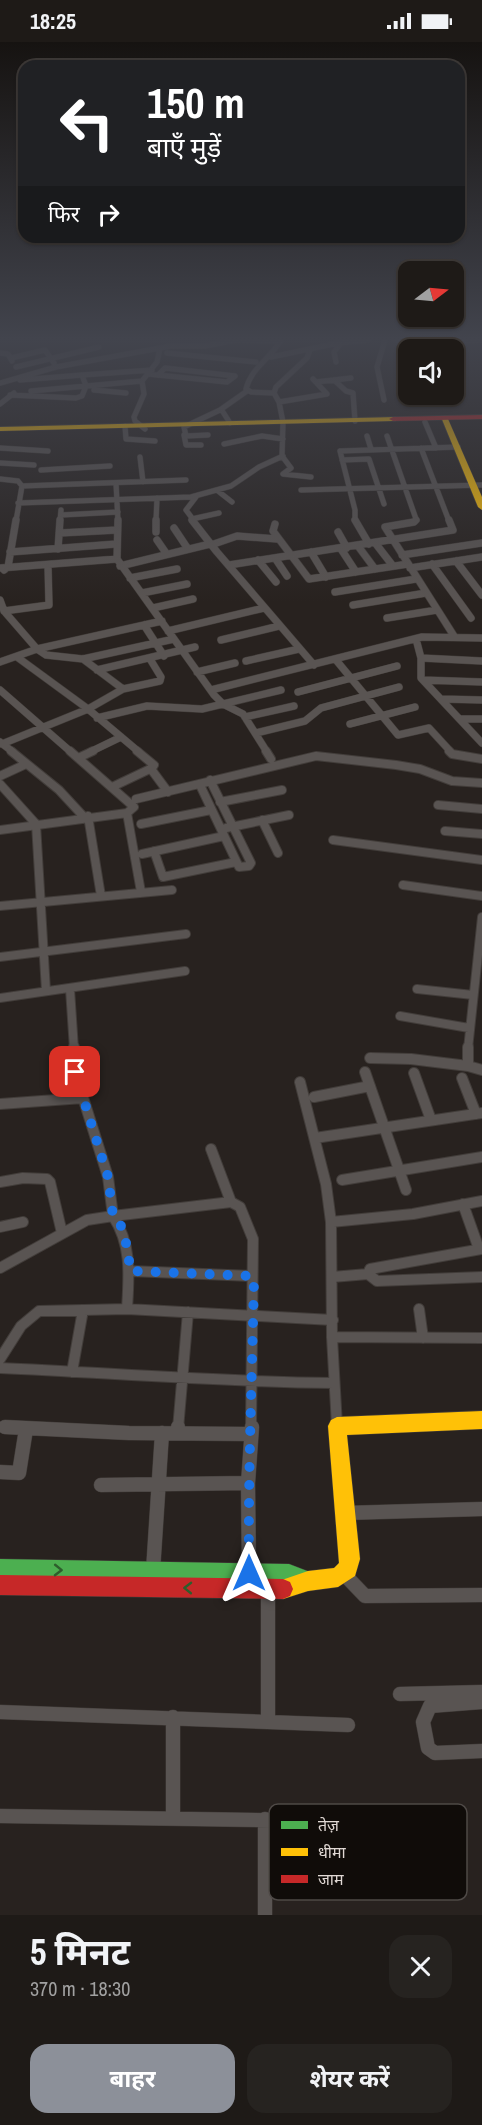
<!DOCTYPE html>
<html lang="hi">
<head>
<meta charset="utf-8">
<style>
  body { margin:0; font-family:"Archivo Narrow","Noto Sans Devanagari",sans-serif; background:#262320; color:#f1f3f6; height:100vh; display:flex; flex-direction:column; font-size:22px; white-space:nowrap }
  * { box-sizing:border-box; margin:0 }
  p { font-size:20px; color:#a1a1a1 }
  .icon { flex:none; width:33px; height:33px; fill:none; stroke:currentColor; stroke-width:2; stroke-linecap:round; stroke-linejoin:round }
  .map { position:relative; height:1873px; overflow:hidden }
  .drawer { display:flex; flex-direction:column; background:#1e1a17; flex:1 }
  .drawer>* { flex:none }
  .top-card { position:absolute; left:18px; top:18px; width:447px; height:183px; border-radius:18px; box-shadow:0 2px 4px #0004,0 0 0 2px #3c3836; background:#202124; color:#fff; overflow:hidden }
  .needle { width:39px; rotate:74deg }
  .tools { position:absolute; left:398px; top:219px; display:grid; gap:12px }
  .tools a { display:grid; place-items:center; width:66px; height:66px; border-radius:12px; background:#1e1a17; box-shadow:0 2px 4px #0004,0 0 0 2px #3c3836; font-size:30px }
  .pin { position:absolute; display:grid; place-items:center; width:51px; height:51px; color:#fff; margin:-26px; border-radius:12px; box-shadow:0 3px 9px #0006 }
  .me { position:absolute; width:66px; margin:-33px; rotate:0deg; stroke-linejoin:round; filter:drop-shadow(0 0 4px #0008) }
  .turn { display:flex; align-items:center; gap:21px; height:126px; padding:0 30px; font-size:27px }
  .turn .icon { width:78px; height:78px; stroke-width:2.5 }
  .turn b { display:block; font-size:42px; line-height:51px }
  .then { display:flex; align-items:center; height:57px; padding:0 30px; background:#0003; gap:12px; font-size:22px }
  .round { display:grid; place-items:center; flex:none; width:63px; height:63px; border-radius:18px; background:#262320 }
  .overview { display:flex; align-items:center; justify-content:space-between; height:102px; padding:0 30px }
  h1 { font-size:36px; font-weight:700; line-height:45px }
  .cta { display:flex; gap:12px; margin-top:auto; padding:12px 30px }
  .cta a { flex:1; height:69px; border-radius:18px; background:#8c9099; color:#fff; font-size:24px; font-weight:700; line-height:69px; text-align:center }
  .cta a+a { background:#262320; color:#f1f3f6 }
  .status { display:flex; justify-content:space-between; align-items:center; height:42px; padding:0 30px; background:#1e1a17; direction:ltr }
  .status svg { height:16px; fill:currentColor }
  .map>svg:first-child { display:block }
</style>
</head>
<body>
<div class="status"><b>18:25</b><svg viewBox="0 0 49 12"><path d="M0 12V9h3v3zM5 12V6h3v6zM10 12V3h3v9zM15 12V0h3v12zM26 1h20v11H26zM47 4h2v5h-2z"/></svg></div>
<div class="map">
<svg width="482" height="1873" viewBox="0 0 482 1873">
  <rect width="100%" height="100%" fill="#28221f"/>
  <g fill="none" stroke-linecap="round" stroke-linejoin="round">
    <!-- street-far4 casing -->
    <g stroke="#423d3a" stroke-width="6">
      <path id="street-far4" d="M395,298l42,2 45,-2
        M310,308l-3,8 -31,29 -2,6 5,9 4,20 -1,34 9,12 -8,6 28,3
        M0,311l8,1 4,7
        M167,311l89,9
        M271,315l67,-14 30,-3
        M11,316l34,-8 9,13
        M336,320l-2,-10 7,-9
        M16,325l83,-20
        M148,332l79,8 8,-6 -70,-8 -7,7
        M82,333l70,-5
        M334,338l12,11 7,2 2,28
        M316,340l35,-4
        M0,341l56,-16 115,-21h34l31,-6 45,1
        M94,348l32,3
        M31,349l111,-10
        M274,351l-23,-1 -5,-3c5,-21 25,-31 35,-49
        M10,353l66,3 6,-2 4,-10 -4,-11 -62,5
        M384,358l-7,-33 8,-27
        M279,360l48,-8 -14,-15
        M0,362l14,-11
        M223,370l7,11
        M425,380l11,26
        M125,384l1,13 29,2
        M145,387l-10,-8 -1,-4 10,-23 -2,-13 15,-19 3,-14
        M184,393l2,10h15
        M208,393l-22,1 -2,-9 36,-17 27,-19
        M367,394l4,13
        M387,394l29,83 -1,2
        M224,402l38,-8 21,3
        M0,406l48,3
        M421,406l28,73
        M140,415l3,25
        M342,418l27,-1 15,45
        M0,421l34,2
        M41,428l69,-4
        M0,437l18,2 4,5 -6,35
        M116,441l2,38
        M22,444l164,-6
        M301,448l181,-5
        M218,449l14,11
        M18,461l173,-6 40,-11 28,-19 24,-11
        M61,473l57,-3
        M192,476l-6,-8 10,-13
        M60,479l1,-11
        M156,479l1,-23
        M194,479l-2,-2 27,-6
        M355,479v-11l-15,-59 118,-4"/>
    </g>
    <!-- street-far3 casing -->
    <g stroke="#423d3a" stroke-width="8">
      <path id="street-far3" d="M118,478l-1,39 97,136 9,9 20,10 24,38
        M192,478l25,32 97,113
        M355,478l14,24
        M416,478l-2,2 -29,5 69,109
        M275,482l-2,7 36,48 99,-15
        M174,486l14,21
        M156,490v-12
        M338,490l9,16
        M60,491l57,-3
        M157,498l9,13
        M376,502l17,22
        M211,503l26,-9 40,3
        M358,504l17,23
        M58,507l2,-29
        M341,507l15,23
        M10,510l106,-8
        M311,510l15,25
        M402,513l80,-12
        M275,516l12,18
        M258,518l18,22
        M456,519l26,34
        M432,522l39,54
        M229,523l224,-35 -4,-10
        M120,524l90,-22
        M0,526l117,-9
        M410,526l72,-11
        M4,528l4,-3 8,-47
        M130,536l47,-9
        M335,550l81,-13
        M142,551l45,-9
        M0,558l4,11 33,38 9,6 37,4 91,-20
        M353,563l73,-12
        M153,566l40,-9
        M4,569l45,-6 -1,-39
        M387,576l50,-8
        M144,583l20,31
        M168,589l96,-23
        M416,597l5,19v20l61,65
        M221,598l58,-14
        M17,615l71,52 51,43
        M421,616l61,3
        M83,617l40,30
        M336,618l62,75 31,-7 22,24
        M246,619l53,-12
        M0,620l37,-13 125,-28
        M97,628l98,-23
        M197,630l38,-9
        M423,638l59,2
        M0,648l71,62
        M211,648l211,-53 60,1
        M298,650l99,-26
        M442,657l40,1
        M245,675l49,-11
        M97,676l50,-12 55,3 79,-19
        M461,677h21
        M350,682l65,-17
        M256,691l49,-12 16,-13 78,-21
        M0,700l13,10
        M2,702l86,-35 35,-20 37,-8 1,-4 -11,-18
        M90,710l31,-15"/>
    </g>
    <!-- street-far2 casing -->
    <g stroke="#423d3a" stroke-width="10">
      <path id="street-far2" d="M11,709l48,39 25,27
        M266,709l5,8
        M449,709l3,3 30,5
        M78,716l15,-7
        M151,727l17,23
        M0,734l26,-12
        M0,742l36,40 10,167
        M200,743l39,82 10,-1 2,-3 -41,-83
        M112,745l40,-19 2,-3 -17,-14
        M136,757l180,-43 80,9 24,4 32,12 30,2
        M220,760l62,-12
        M438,763l44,4
        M127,771l14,79
        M88,774l13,80
        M262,778l16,33
        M141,782l70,-14
        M226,786l63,-13
        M0,788l127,-17 7,-6 -64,-56
        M445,789l37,3
        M333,798l149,20
        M154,809l9,26 73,-15
        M142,812l82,-18
        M403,843l79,11
        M0,864l172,-16
        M0,915l186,-23
        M70,947l4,60
        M417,947l56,6
        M0,956l185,-27
        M400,974l69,12
        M468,1007l14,-132"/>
    </g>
    <!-- street-far1 casing -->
    <g stroke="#423d3a" stroke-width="12">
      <path id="street-far1" d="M74,1005l1,25 33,105 5,39 118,-14 -20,-53
        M468,1005v19l14,4
        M370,1016l41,1 57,7
        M365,1030l41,118
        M414,1031l17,47
        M462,1036l14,36
        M300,1040l26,102 5,38 1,115 5,89
        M314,1055l56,-11
        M0,1062l83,-6
        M315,1096l167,-25
        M342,1138l140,-23
        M0,1140l23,-4 24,1 3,3 12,51
        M231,1160l9,5 13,32 -2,190
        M463,1162l16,45
        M331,1180l82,-8 69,-13
        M0,1185l23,-5
        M482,1207l-112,20 -2,5 9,7 105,-4
        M0,1226l87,-48 26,-4c19,29 16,60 14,93
        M130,1229l122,5
        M332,1235l36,-3
        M419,1267l4,29
        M332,1295l150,1
        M0,1317l21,-33 18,-15 88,-2 206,11
        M0,1326c111,5 223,14 334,15
        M72,1330l11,-62
        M0,1385l37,2
        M178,1387l10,-117"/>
    </g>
    <!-- street casing -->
    <g stroke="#423d3a" stroke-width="15">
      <path id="street" d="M5,1385l124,6 121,1
        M178,1391v-6
        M0,1430l19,1 7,-44
        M101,1443l147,-2
        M345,1471l137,-4
        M153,1529l9,-138
        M249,1531l-1,-90 4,-56
        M343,1531l22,23 117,-1
        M268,1546v132
        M400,1652l82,-2
        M482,1660l-52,4 -7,16 5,26 7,5 47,-2
        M0,1670l348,13
        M173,1675v101
        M0,1774l326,5
        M265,1777v96"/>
    </g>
    <!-- fast casing -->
    <g stroke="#423d3a" stroke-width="1">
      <path id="fast" d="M0,1517l289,5 26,10 3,7 -3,7 -7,3 -19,-7 -289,-5z"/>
    </g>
    <!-- slow casing -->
    <g stroke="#423d3a" stroke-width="1">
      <path id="slow" d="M396,375v4h-3l-393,10v-4z
        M441,375l7,2 34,78v13l-4,-3z
        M482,1369v18l-135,6 13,124 -5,17 -17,11 -30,4 -25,8 -7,-3 -3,-7 3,-7 32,-11 26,-3 5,-5 -11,-137 3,-6 6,-3z"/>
    </g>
    <!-- jam casing -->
    <g stroke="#423d3a" stroke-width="1">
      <path id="jam" d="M482,373v4l-89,2 -4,-2 4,-2z
        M0,1533l283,4 7,3 3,7 -3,7 -7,3 -283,-4z"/>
    </g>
    <!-- street-far4 -->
    <use href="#street-far4" stroke="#595452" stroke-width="5"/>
    <!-- street-far3 -->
    <use href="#street-far3" stroke="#595452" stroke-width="7"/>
    <!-- street-far2 -->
    <use href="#street-far2" stroke="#595452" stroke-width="8"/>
    <!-- street-far1 -->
    <use href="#street-far1" stroke="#595452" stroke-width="10"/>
    <!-- street -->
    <use href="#street" stroke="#595452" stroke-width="14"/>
    <!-- fast -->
    <use href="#fast" fill="#4caf50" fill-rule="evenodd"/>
    <!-- slow -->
    <use href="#slow" fill="#ffc107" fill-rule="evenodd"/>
    <!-- jam -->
    <use href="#jam" fill="#c62828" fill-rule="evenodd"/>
  </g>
  <!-- one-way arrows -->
  <defs><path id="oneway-chevron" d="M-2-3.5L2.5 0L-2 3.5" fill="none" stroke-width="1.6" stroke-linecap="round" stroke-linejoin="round" transform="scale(1.5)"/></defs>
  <g stroke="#2e5e2c">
    <use href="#oneway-chevron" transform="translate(58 1528) rotate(1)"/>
    <use href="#oneway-chevron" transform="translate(188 1546) rotate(-179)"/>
  </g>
  <!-- sky -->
  <linearGradient id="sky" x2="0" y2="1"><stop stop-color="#161311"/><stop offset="0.53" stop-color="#42444d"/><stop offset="1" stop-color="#42444d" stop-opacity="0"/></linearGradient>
  <rect width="482" height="560" fill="url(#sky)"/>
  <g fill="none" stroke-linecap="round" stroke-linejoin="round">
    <!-- route -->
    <path stroke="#1a73e8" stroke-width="10" stroke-dasharray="0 18" d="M75,1030l33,105 5,39 8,10 7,24 2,21 122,5 2,3c-2,98 -6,196 -5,294"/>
  </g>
  <!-- legend -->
  <rect x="269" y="1762" width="198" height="96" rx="9" fill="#100c09" stroke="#4e4946" stroke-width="1.5"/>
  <rect x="281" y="1779" width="27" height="8" fill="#4caf50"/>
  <rect x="281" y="1806" width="27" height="8" fill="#ffc107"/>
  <rect x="281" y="1833" width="27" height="8" fill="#c62828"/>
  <g font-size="16" fill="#e0d8d4">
    <text x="318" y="1789">तेज़</text>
    <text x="318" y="1816">धीमा</text>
    <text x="318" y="1843">जाम</text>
  </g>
</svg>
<div class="tools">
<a><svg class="needle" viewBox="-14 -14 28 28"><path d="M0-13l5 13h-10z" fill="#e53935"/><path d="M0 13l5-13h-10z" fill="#a1a1a1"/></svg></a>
<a><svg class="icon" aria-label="sound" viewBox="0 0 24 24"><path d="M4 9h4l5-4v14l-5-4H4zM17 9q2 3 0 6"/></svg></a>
</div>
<div class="pin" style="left:75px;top:1030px;background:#d93025"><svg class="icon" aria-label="arrive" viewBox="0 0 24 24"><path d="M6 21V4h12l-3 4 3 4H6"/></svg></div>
<svg class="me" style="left:249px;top:1531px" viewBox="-20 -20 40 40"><path d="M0-17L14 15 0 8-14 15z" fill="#1a73e8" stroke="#fff" stroke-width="4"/></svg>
<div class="top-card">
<div class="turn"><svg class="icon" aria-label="left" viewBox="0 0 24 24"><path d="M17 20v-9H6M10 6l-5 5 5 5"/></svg><div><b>150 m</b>बाएँ मुड़ें</div></div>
<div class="then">फिर<svg class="icon" aria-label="right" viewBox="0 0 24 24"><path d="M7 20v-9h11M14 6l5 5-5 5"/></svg></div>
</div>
</div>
<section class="drawer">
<div class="overview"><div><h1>5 मिनट</h1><p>370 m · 18:30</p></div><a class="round"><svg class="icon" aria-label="close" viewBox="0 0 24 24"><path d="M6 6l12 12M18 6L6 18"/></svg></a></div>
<div class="cta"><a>बाहर</a><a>शेयर करें</a></div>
</section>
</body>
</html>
